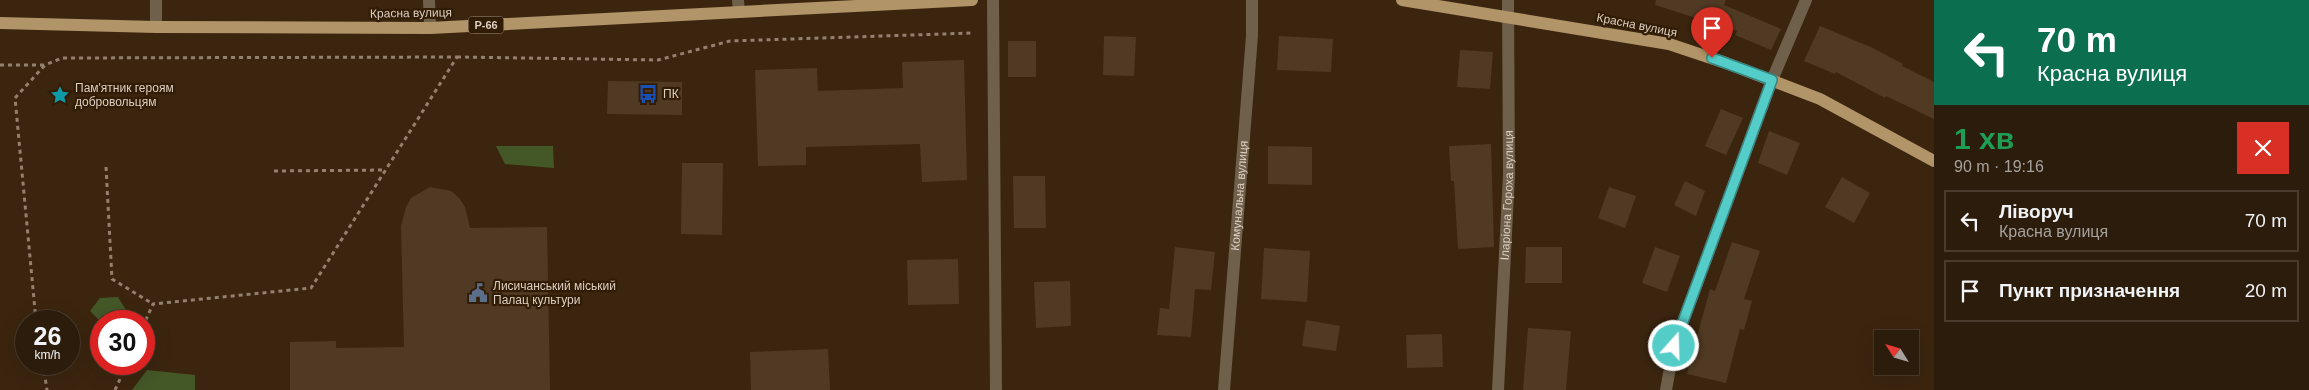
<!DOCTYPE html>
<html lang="uk">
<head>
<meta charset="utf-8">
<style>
  body { margin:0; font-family:Arial,sans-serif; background:#382919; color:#f1f3f6; height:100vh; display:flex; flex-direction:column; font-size:19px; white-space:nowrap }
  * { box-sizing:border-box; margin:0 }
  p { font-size:16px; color:#a6a19d }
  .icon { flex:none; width:28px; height:28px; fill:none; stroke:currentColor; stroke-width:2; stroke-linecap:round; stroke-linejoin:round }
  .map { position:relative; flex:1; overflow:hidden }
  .details { display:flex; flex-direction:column; background:#2c1c0b; width:375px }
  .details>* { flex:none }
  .banner { background:#0b6e4f; color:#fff; overflow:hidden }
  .needle { width:32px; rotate:307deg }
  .tools { position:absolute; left:1874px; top:330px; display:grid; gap:10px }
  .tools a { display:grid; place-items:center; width:45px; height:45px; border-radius:0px; background:#2c1c0b; box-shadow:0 5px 20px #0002,0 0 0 1px #483a2c; font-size:25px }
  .speed { position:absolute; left:15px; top:310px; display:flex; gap:10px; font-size:25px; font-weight:700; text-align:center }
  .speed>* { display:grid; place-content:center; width:65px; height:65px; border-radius:50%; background:#2c1c0b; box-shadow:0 5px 20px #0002,0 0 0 1px #483a2c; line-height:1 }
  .speed small { font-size:12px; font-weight:400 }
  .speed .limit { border:8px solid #d22; background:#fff; color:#111 }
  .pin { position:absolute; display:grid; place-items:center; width:42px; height:42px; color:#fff; margin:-51px -21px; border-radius:50% 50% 50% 0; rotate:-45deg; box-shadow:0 0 5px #0007 }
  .pin .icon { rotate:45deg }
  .me { position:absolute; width:55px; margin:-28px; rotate:20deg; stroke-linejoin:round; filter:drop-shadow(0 0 4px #0008) }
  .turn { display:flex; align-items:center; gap:18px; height:105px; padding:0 20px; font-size:22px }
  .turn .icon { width:65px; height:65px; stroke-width:2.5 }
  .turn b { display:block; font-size:35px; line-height:42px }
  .round { display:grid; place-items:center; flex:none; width:52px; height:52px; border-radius:0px; background:#382919 }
  .overview { display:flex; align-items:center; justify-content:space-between; height:85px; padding:0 20px }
  h1 { font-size:30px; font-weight:600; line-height:38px; color:#1e9e55 }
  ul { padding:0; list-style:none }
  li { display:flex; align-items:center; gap:15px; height:62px; margin:0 10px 8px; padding:0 10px; border:2px solid #483a2c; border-radius:0px }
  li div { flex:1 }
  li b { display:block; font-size:19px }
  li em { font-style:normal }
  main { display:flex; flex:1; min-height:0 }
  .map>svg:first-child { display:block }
</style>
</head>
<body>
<main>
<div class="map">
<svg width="1934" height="390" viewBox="0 0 1934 390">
  <rect width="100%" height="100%" fill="#3b250f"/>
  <!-- green -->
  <path fill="#445727" d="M496,146h57l1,22 -49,-4z
    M118,297l8,13 -9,11 -16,1 -11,-11 10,-13z
    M147,370l48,5v15h-63z"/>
  <!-- building -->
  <path fill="#513a23" d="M1656,0h70l-2,5 57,24 -10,21 -36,-15 2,-4 -82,-26z
    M1820,26l53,22 30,16 -1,2 32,16v37l-48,-23 -1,2 -49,-26 -1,2 -31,-13z
    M1104,36l32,1 -2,39 -31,-1z
    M1279,36l54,3 -2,33 -54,-2z
    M1008,41h28v36h-28z
    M1460,50l33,2 -3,37 -33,-2z
    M964,60l3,120 -45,2 -2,-38 -114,3v18l-48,1 -3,-96 62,-2 1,23 85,-3 -1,-26z
    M608,81l74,1v33l-75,-1z
    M1721,109l22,9 -17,37 -21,-9z
    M1769,131l31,12 -13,32 -29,-12z
    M1491,144l3,103 -36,2 -4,-68h-3l-2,-35z
    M1268,146l44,1v38l-44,-1z
    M682,163h41l-1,72 -41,-1z
    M1013,176h32l1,52h-32z
    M1842,177l28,16 -16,30 -29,-16z
    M1685,181l20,10 -9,25 -22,-11z
    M430,187l21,4 8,7 6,9 5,21 77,-1 3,163h-260v-48l46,-1v7l68,-1 -3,-121 5,-19 5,-9z
    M1609,187l27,9 -11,32 -27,-10z
    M1732,242l28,9 -16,48 8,2 -8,29 -4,-1 -14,54 -39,-9 23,-85 5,2z
    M1175,247l40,5 -4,38 -16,-1 -4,48 -34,-2 3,-27 9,1z
    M1526,247h36v36h-37z
    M1655,247l25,9 -13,36 -25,-9z
    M1264,248l46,3 -3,51 -46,-3z
    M958,259l1,45 -51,1 -1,-45z
    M1070,281l1,45 -35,2 -2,-46z
    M1306,320l34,6 -4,25 -34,-5z
    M1528,328l43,3 -5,59h-43z
    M1442,334l1,33 -36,1 -1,-33z
    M828,349l2,41h-79l-1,-38z"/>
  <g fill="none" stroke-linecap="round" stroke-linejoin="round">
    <!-- path -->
    <path stroke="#93806f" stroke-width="3" stroke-dasharray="4 4" stroke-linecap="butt" d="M457,57l201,3 72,-19 243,-8
      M0,65h44
      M106,167l6,112 41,25
      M274,171l111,-1
      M36,321l-21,-223 30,-33 17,-7 395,-1 -146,231 -158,16 -9,20
      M43,364l4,26
      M115,390l12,-26"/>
    <!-- minor -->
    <g stroke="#6e604b" stroke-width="12">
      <path d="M429,0l1,28"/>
      <path d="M738,0l1,12"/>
      <path d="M993,0l3,390"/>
      <path d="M156,27v-27"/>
      <path id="s1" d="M1224,390l28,-354v-36"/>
      <path id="s2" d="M1498,390l11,-215 -1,-175"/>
      <path d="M1666,390l8,-44 98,-266 34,-80"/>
    </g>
    <!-- major -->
    <path stroke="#b19468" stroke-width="12" d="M1402,0l267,44 57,19 94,36 114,62
      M0,23l156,4 274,1 542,-28"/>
  </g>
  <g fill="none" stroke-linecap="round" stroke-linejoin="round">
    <!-- route casing -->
    <g stroke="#378582" stroke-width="12">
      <path id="route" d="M1674,346l98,-266 -60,-22"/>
    </g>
    <!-- route -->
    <use href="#route" stroke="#54cdc8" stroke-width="9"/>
  </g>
  <!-- icons -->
  <defs>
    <g id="bus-bare" transform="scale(1.5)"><path d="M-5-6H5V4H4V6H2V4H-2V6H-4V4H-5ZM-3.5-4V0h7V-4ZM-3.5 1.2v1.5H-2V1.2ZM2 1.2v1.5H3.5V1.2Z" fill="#1a4fb4" stroke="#311c05" stroke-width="2.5" paint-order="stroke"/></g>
    <g id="sight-bare" transform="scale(1.5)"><path d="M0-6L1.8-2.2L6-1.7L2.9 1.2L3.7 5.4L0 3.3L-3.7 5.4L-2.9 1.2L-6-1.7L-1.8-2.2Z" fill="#0f9aa8" stroke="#311c05" stroke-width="2.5" paint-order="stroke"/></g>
    <g id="civic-bare" transform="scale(1.5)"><path d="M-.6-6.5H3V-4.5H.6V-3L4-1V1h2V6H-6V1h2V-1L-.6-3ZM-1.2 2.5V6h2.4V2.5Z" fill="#5c6f8a" stroke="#311c05" stroke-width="2.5" paint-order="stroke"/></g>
  </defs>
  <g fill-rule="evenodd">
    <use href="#bus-bare" x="648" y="94"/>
    <use href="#sight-bare" x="60" y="95"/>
    <use href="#civic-bare" x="478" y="293"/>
  </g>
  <g text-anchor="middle" stroke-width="4.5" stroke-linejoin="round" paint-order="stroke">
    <!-- shield labels -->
    <rect fill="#311c05" stroke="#a99989" stroke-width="1" x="468.5" y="16.5" width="35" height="17" rx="4"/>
    <g font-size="11" font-weight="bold" fill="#ddcec1">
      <text x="486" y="29">Р-66</text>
    </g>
    <!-- street labels -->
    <g font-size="12" fill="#ddcec1" stroke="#311c05">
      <text transform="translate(411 13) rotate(-1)" y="4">Красна вулиця</text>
      <text transform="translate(1637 25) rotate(11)" y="4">Красна вулиця</text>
      <text dy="4" stroke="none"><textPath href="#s1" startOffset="195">Комунальна вулиця</textPath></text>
      <text dy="4" stroke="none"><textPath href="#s2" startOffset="195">Іларіона Гороха вулиця</textPath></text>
    </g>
    <!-- poi labels -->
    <g font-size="12" fill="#ddcec1" stroke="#311c05" text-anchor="start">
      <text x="75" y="92">Пам'ятник героям<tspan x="75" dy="14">добровольцям</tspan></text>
      <text x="663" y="98">ПК</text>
      <text x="493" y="290">Лисичанський міський<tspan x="493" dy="14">Палац культури</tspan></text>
    </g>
  </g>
</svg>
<div class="tools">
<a><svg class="needle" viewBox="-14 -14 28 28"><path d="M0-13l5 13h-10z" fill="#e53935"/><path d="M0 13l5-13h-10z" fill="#a6a19d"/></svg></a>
</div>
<div class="speed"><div>26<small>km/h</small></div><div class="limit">30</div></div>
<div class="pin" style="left:1712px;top:58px;background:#d93025"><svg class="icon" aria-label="arrive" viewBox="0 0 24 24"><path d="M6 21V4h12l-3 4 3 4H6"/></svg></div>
<svg class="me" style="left:1674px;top:346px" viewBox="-20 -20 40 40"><circle r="17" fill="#54cdc8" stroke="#fff" stroke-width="3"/><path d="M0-11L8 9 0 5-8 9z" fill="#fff"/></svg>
</div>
<section class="details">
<div class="banner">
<div class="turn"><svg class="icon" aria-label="left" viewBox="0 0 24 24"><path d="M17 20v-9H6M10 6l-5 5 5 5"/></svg><div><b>70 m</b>Красна вулиця</div></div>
</div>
<div class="overview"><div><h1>1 хв</h1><p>90 m · 19:16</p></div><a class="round" style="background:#d93025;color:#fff"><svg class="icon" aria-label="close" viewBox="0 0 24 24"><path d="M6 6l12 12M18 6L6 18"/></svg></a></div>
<ul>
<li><svg class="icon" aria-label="left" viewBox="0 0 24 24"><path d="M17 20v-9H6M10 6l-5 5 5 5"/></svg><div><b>Ліворуч</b><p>Красна вулиця</p></div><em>70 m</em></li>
<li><svg class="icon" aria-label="arrive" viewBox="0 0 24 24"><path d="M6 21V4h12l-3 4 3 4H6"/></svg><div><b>Пункт призначення</b></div><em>20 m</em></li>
</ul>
</section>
</main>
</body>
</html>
